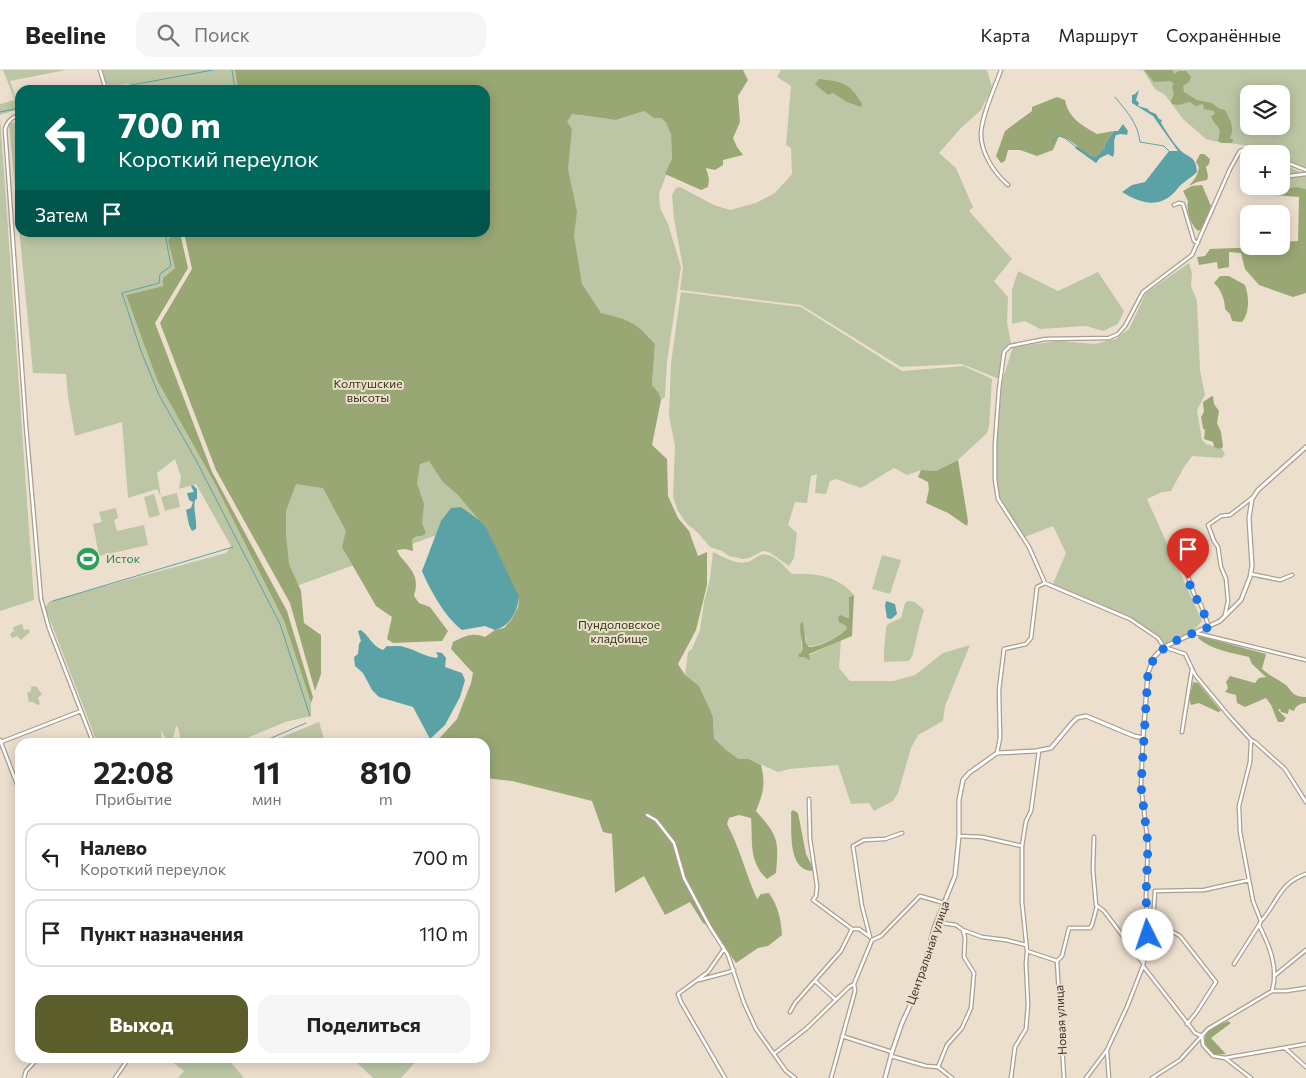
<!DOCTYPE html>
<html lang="ru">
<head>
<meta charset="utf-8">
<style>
  body { margin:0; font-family:Commissioner,sans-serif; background:#f6f6f6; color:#222; height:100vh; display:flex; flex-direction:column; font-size:19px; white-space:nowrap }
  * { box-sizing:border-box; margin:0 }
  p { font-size:16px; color:#767676 }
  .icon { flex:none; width:28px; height:28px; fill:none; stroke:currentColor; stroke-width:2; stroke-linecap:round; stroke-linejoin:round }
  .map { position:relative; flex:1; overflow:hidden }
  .drawer { position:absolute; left:15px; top:668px; width:475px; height:325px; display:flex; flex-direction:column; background:#fff; border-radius:15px; box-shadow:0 2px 12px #0003 }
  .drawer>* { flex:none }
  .top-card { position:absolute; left:15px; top:15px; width:475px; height:152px; border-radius:15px; box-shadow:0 2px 12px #0003; background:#00695c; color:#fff; overflow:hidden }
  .buttons { position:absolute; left:1240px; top:15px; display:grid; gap:10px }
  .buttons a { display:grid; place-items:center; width:50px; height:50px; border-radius:10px; background:#fff; box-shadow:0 2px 12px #0003; font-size:25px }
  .pin { position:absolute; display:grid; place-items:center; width:42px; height:42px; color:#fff; margin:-51px -21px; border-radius:50% 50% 50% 0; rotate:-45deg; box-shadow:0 0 5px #0007 }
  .pin .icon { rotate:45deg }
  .me { position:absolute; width:55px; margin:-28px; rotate:356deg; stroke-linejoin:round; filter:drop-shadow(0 0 4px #0008) }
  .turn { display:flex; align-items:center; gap:18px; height:105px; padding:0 20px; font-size:22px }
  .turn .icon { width:65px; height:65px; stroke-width:2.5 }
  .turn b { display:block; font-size:35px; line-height:42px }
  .then { display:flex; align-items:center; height:48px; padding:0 20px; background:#0003; gap:10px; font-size:19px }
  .eta { display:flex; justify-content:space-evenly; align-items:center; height:85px; text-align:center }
  .eta b { font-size:30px; font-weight:700; line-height:35px }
  .cta { display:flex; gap:10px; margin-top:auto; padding:10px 20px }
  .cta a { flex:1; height:58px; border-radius:15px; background:#5b5d2a; color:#fff; font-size:20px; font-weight:700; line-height:58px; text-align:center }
  .cta a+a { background:#f6f6f6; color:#222 }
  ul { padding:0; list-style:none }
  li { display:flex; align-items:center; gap:15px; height:68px; margin:0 10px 8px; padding:0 10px; border:2px solid #e0e0e0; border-radius:15px }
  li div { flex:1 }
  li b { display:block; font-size:19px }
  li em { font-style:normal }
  header { display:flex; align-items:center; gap:30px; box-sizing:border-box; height:70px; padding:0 25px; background:#fff; border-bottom:1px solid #e0e0e0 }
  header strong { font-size:24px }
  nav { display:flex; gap:28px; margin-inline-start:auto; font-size:18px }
  .search { width:350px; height:45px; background:#f6f6f6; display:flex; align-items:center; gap:12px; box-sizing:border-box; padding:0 18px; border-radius:15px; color:#767676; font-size:19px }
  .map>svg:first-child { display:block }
</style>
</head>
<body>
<header>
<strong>Beeline</strong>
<div class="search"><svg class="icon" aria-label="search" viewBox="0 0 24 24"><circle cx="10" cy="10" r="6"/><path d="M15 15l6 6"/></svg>Поиск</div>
<nav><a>Карта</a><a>Маршрут</a><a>Сохранённые</a></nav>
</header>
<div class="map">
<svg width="1306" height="1008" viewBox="0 0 1306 1008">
  <rect width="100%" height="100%" fill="#eddfce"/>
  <!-- green -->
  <path fill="#bcc6a4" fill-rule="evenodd" d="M3,0h63l-56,11 9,28 -19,6v-11l15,-4z
    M102,0h133l3,20h-108l-1,-6 -22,2z
    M688,0l-111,45 39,5 28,-9 10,6 7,1 6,4 4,12 1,25 -13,35 1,14 8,16 13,43 -14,95 -2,35 -4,3 -2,-7 -7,-8 3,-41 -9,-11 -46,-21 -63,155 -62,54 -184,67 -96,-304 290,-52v-142z
    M781,0h206l5,17 -11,23 -20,18 -22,25 17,15 17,39 -4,4 43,48 -18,22 14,16 -1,26 4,20 -7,11 -5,25 -37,-15 -61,3 -100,-62 -121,-15 3,-23 -9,-48 -2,-24 4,-7 4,-1 34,18 16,5 26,-7 19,-10 17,-19 -1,-26 -5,-3 5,-59 -14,-9z
    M1143,0h163v97l-25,-9v-4h-10l-20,-8 -38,-5 -7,-2 -22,-19 -19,-25 -10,-6zM1249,24h32v32h-32z
    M0,46l34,484 -34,11z
    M20,50v112l152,1 -4,8 7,27 -12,10v8l-37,9 31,85 57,102 70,139 27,82v13l-26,6 -47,20h-59l1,-7 -3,-9h-1l-4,16h-3l-8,-11 1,11h-65l-52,-135 5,-6 176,-48 5,-7 -35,-62 -17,5 2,-12 -6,-18 -18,14 4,24 16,-4 3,14 -15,4 -4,-14 -4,-8 -29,9 -6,-76 -47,14 -7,-39 -2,-23 -33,-1 -24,-249z
    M1281,94l25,10v15l-9,-2 -18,2 -4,6h-14l1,-9h19z
    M1189,193l3,10 -1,13 6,15 3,69 5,25 -8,15 5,30 4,4 16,5 3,5 -3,4 -30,-2 -8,11 -13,24 -9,1 -15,7 55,122 -7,8 -31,16c-20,-27 -79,-47 -111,-61l13,-31 -13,-27 -28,11 -11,-15 -14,-23 -5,-37 7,-81 11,-34 46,-6 35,3 22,-5 13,-10 17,-36z
    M1018,201l40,20 40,-19 26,39 -6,13 -15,7 -17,-5 -46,3 -15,-8 -13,3v-34z
    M681,222l120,15 101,64 62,-5 28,13 -3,48 -2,6 -29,27 -22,11 -15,-1 -14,5 -13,-7 -33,20 -25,-9 -6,2 -4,13 -11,-1 2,-19 -6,2 -4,27 -12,-1 -7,23 9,8 -3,25 -5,8 -20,-14 -6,-1 -14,7 -6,1 -14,-3 -7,-5 -12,-4 -12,-14 -12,-10 -8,-12 -5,-14 2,-51 -6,-30 2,-53z
    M154,424l6,21 -11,3 -5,-21z
    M116,438l2,10 -4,2 3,11 27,-6 4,20 -49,11 -6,-32 9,-2 -3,-10z
    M713,482c10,5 25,14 37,9 7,-3 9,-8 18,-6 9,2 18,13 24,19 24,-1 46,2 62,21l-4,1 -1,22h-2l-6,-3 -1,7 6,4 1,3c-9,8 -28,19 -40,17l-1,-10 -5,1 1,15 -4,2 1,3h6l36,-17 -2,28 11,13h43l22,-6 28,-22 27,-8 -25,61 -2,15 -25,14 -7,13 -13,45 -5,8 -19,10 -5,-8 -18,1 -13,-39 -49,4 -11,3 -29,-13h-10l-13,-9 -12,-12 -1,-21 -28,-42 3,-23 4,-3 8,-19 4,-28 6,-23z
    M882,485l19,5 -11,34 -18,-5z
    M908,531l7,1 9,8 -5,17 -6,27 -4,7 -25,1v-11l2,-24 2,-3 13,-6 4,-15z
    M22,554l2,6 5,-1 1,3 -9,8 -4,-4 -5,2 -2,-4 4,-3 -1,-4z
    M36,616l6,8 -4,4 2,6 -3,1 -4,-3h-4l-2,-9 4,-2v-4z
    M319,652l6,20h-55z
    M167,988h60l17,20h-66l6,-7z
    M352,988h67l-18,20h-28z"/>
  <!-- forest -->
  <path fill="#99a774" d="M235,0h508l5,10 -10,16 2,26 -7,16 4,9 6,8 -20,5v5l-8,5 -9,-2 3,11 -1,8 -7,3 -36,-16 7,-15 -1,-25 -5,-12 -5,-4h-7l-10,-7 -28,9 -44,-6 -5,8 5,7 -4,40 9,43 -3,24 8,48 19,29c26,6 37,10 54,31l-3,41 7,8 2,7 -9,45 15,14 1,37 10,22 11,13 9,25 9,-4v33l-11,45 -18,34 7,11 14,11 14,31 1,21 12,12 13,9h10l12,6c5,20 2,28 -5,46 22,25 23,28 20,62l-9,6c-19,-18 -14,-38 -16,-61l-12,-3 -10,3 -2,6c13,24 19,51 30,75l4,-5 8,-1c9,13 12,26 13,42l-14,11 -10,2 -22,15 -24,-35 -9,-5 -13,-21 -25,13 -21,-39 -29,17 -3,-59 -9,-2 -11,-31 -80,-20 -27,-3v-36h-49l21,-23 14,-36 2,-10 -22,-24 2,-7c12,-6 19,-10 32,-5l10,-7 9,-2 8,-9 6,-12 1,-9 -40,-78 -21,-25 -15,-13 -14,-21 -9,3 -3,19 7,21 -2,19 4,10 -4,3h-5l-5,3 1,12 -8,-2 -8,1c2,6 5,8 9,13 10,12 12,18 8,33l5,7 11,4 18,24 -6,10 -49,2 -6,-4 5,-22 -16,-11 -34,-59 4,-16 -23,-43 -27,-4 -10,27v25l3,28 12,27 3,32 17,12v39l-6,17 -25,-88 -74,-133 -56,-147 32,-54 -8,-36 301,-1v-142h-247z
    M1144,0h28l2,4 5,-3h7l5,6 -2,5 -6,4 1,6 13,8 15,3 6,5 7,2c5,10 10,17 5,28l4,2 -3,3h-10l-3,-2c5,-18 -2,-11 -7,-25l4,-2 -1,-3 -10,-2 -1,-5 -8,2 -5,-4 -13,3 -5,-1 -1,-3 3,-7 -2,-7 2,-3 -4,-3 -16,1z
    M819,9c24,3 30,3 43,25l-1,3 -14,-5 -14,-9 -5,2 -13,-11z
    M1057,27l8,3c3,18 18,26 32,34l17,-3 -9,13 -1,5 -8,9c-14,-5 -23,-19 -37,-22l-6,14 -16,6 -17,-6h-12l-3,11 -4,2 -5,-7 9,-25 27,-20v-4z
    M1200,84h4l6,5 -1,5 -3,3 2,9 -1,4 -10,2 -8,4c5,-6 9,-11 10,-19l-3,-5z
    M1202,115l9,21 -9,23 -4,2c-7,-6 -12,-20 -10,-30l-5,-10 9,-5z
    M1297,117l9,2v104l-13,4 -34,-12 -14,-16 -4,-16 -12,-1v15l-11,2 -1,-7 -18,3 -2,-8 8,-1 5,-7 71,-3v-4l17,-1 1,-44 -24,-2 4,-6z
    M172,163h8l8,35 -33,55 57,149 75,139 26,86 -2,6 -27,-82 -70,-139 -57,-102 -31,-85 37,-9v-8l12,-10 -7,-27z
    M1220,206h9l16,9c4,11 5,27 -3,37l-10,-1 -2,-7 -5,-5c0,-9 -4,-20 -11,-26z
    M1212,326h1l1,8 5,7 -2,12 4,9 2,15 -3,2 -6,-2 -1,-5 -9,-3 1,-9 -2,-2 -2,-11 3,-5 -1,-10z
    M958,390l10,61 -1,5 -19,-13 -22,-10 3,-14 -1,-7 -10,-5 3,-7 15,1z
    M854,525l-2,41 -43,18 1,5 -1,1 -4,-3h-6l-1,-3 4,-2c2,-10 -4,-20 -1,-30l2,1 3,20 3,4c12,0 29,-10 38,-18l-1,-3 -7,-4 -1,-5 3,-2 6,3h2v-21z
    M1199,566l67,18 -4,15c7,6 13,9 21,14 9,5 7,14 23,14v6c-5,0 -11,3 -12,8l-5,-2 -1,5 -7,-2 -1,-3 -2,1 8,8 -3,4h-5l-7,-17 -5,-7 -21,9 -8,-4 -1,-8 -11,-3 3,-4 -2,-6 4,-6 25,7 4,-5 7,-1 -14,-13 -3,-7c-16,-4 -38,-7 -51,-19z
    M1193,612l5,1 23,28 -3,1 -19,-9 -8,2 -2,-5z
    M793,740l5,3 8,41 6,12v5c-25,-1 -20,-41 -21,-59z
    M1228,951l3,2 -20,15 15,16c-3,0 -8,1 -12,0 -7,-3 -12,-15 -7,-21 6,-6 14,-9 21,-12z"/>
  <!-- water -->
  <path fill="#5ba2a7" d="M1139,20l-3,10 3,3 -1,3 10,3 1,2 7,3 3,5 3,1 -1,3c5,8 11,18 18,26 10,10 17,6 18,23 -6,6 -14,10 -19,16 -16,21 -35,17 -56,4l10,-7 13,-3 24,-31h9l-25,-35 -21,-13v-8l3,-1z
    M1123,54l5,7 -1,4 -6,-1 -5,1c-4,7 0,15 -3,22l-5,-3 -8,4 -4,5 -21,-15 2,-2 14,10 5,1 8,-8 1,-5 9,-13h4z
    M193,415l4,4v10l-2,1c-2,10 2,18 1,29l-4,2 -3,-6 -3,-15 5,-2 2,-6 -4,-2 -2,-7 7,-1 -3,-6z
    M461,437l18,13 8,9 32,68c-2,16 -9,29 -24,33l-10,-4 -23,4c-17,-13 -32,-40 -40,-59l19,-50 10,-13z
    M886,531l9,3 2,10 -6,5 -4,-1 -2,-12z
    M361,560c9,7 11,16 22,20l4,-4c6,1 12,-1 17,1 12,3 21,10 33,11l1,-2 -2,-4 6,1 4,5 -1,9 17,6 3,7 -5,17 -15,28 -15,14 -17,-32 -34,-10 -7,-7 -9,-17 -8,-7 -1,-9 4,-3 1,-10 2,-3 -3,-10z"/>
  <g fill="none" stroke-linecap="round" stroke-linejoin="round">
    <!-- stream -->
    <path stroke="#5ba2a7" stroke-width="1" d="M232,0l3,20
      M110,19l103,-19
      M1115,27c12,15 23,26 25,45l24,4 5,5
      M0,42l20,-4
      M1053,74v-4l6,-4 6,2 11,9
      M169,162l-3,7 5,27 -11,8 -1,9 -37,10 19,58 18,44 38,67 83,162 30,92
      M53,531l180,-54
      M262,672l44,-19"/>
    <!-- minor casing -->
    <g stroke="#ab9e8e" stroke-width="5">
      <path id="minor" d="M100,0l6,20
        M1001,0c-6,17 -20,47 -20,64 0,19 13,39 27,51
        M20,44c-8,4 -12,6 -15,15l21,297 15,173 8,29 44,114
        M1281,90l25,10
        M1281,107l25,-3
        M1174,135l5,-2 4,1 11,37 4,2
        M1186,501l8,23 7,11 8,22
        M1251,504l29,6 12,-5
        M1045,513l-16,-36 -31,-48 -3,-19v-36l4,-55 5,-37 6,-6 35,-7 64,-1 9,-4 7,-8 18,-34 49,-37 38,-86 10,-18 9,-3 16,6
        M1225,545l3,-14 -2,-22 -5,-12 -3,-20 -4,-6 -6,-16 13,-9 9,-1 22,-17
        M1196,563l110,27
        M1182,662l10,-63
        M0,670l20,52
        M1251,670l-1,22 -11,44 1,26 13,69 8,20 -2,4c10,20 20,43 13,66
        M1,672l80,-31
        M997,683l3,-15 -1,-48 5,-41 22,-5 5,-6 6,-51 8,-4 85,36 28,19 6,9 21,7 10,21 34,41 22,24 4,2 30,27 21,33
        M809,729l1,40 7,47 -1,10 -3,4 39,29
        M647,745l9,5 18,23 10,35 26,49 18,28 16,48 12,26 30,42 9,7
        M959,766l23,1 40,9
        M1094,767l-1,33 3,35 8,6 39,52
        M1262,850c16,-18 17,-37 44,-46
        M936,852l20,3 7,5 2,8 -1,19 10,16 -3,35 -9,20 -15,17 -9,22
        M963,860l19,7 24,3 20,5
        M1150,860l23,2 7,4 36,46 -20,31 -9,11
        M1149,864l4,-13 2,-30 49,-1 45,-10
        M870,867l-8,-31 -9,-60 11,-6 21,-1 17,-6
        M724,879l-16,23 -30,22 3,8 44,76
        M1027,881l30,10 5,-5 7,-28h21l2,-3 5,-19
        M1057,891l7,117
        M1234,894l25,-39
        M1143,896l46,59 6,8 7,3
        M1274,906l32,-26
        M699,910l30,-8 5,-2
        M815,911l21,19
        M1272,921h14l20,-3
        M790,942l5,-9 46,-52 11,-22h7l10,7
        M842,966l50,16
        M1202,966l1,9 10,11 12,2 26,20
        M1285,978l21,19
        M1107,982l2,26
        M775,983l32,-25 42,-41 5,-3
        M891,986l35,10 12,1 14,11
        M1225,988l81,-14
        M24,1008l2,-7 12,-13
        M115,1008l14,-20
        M831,1008l24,-87 -1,-7 18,-44 9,-4 39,-40 24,7
        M1011,1008l4,-31 11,-18 2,-24 -2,-41 1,-13 -5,-49v-56l4,-25 5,-10 8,-60
        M1086,1008l21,-28 20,-43 16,-41 3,-16 2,-15 -2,-39 2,-52 -7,-58 2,-48
        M1152,1008l28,-18 28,-31 64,-38"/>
    </g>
    <!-- tertiary casing -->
    <g stroke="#ab9e8e" stroke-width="5.5">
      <path id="tertiary" d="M885,1008l7,-26 10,-29 18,-39 14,-56 21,-52 4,-40v-36l4,-20 6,-7 28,-20 39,-2 15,-3 21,-25 5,-5 9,-2 48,20 9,2 5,-65 6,-16 10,-10 56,-26 21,-21 9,-23 2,-11 -3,-48 3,-19 6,-9 48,-43"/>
    </g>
    <!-- minor -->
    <use href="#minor" stroke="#fff" stroke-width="2.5"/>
    <!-- tertiary -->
    <use href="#tertiary" stroke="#fff" stroke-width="3"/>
  </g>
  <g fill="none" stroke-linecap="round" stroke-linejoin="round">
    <!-- route -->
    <path stroke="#1a73e8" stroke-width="9" stroke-dasharray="0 16.2" d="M1148,865l-2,-39 2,-52 -7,-58 7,-113c7,-29 37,-36 61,-46 -5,-18 -16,-31 -21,-48"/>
  </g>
  <!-- icons -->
  <defs>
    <g id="stadium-disc" transform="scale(1.25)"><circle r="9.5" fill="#2e9e5b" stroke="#eddfce"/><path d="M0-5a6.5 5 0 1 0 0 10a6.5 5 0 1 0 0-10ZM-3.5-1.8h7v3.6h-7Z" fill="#fff"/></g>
  </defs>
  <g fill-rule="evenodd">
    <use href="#stadium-disc" x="88" y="489"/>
  </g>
  <g text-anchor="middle" stroke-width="4" stroke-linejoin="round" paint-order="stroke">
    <!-- park labels -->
    <g font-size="12" fill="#303911" stroke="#eddfce">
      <text x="368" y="318">Колтушские<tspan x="368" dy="14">высоты</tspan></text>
      <text x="619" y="559">Пундоловское<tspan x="619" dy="14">кладбище</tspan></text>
    </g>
    <!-- leisure labels -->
    <g font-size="12" fill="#27864d" stroke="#eddfce" text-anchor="start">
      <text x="106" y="493">Исток</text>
    </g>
    <!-- street labels -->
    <g font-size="12" fill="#3b362f" stroke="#eddfce">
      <text transform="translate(928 883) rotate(-71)" y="4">Центральная улица</text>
      <text transform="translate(1061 950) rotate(-93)" y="4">Новая улица</text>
    </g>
  </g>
</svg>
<div class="buttons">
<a><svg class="icon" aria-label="layers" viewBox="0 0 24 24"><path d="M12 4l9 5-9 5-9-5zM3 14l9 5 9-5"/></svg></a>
<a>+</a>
<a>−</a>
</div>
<div class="pin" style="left:1188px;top:509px;background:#d93025"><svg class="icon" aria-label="arrive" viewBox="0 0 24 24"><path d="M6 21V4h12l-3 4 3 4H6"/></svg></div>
<svg class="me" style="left:1148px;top:865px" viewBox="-20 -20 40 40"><circle r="19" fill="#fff"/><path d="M0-13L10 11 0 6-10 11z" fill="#1a73e8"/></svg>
<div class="top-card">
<div class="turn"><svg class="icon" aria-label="left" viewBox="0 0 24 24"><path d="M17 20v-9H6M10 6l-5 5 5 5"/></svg><div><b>700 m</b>Короткий переулок</div></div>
<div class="then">Затем<svg class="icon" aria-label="arrive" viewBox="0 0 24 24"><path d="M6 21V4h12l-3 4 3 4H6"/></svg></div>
</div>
<section class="drawer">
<div class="eta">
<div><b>22:08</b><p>Прибытие</p></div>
<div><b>11</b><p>мин</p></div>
<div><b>810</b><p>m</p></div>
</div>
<ul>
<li><svg class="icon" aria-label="left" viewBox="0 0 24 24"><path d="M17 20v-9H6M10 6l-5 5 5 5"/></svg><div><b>Налево</b><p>Короткий переулок</p></div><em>700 m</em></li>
<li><svg class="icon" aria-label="arrive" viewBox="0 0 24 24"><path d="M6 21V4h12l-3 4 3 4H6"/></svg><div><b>Пункт назначения</b></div><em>110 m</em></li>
</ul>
<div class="cta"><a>Выход</a><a>Поделиться</a></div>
</section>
</div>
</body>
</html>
